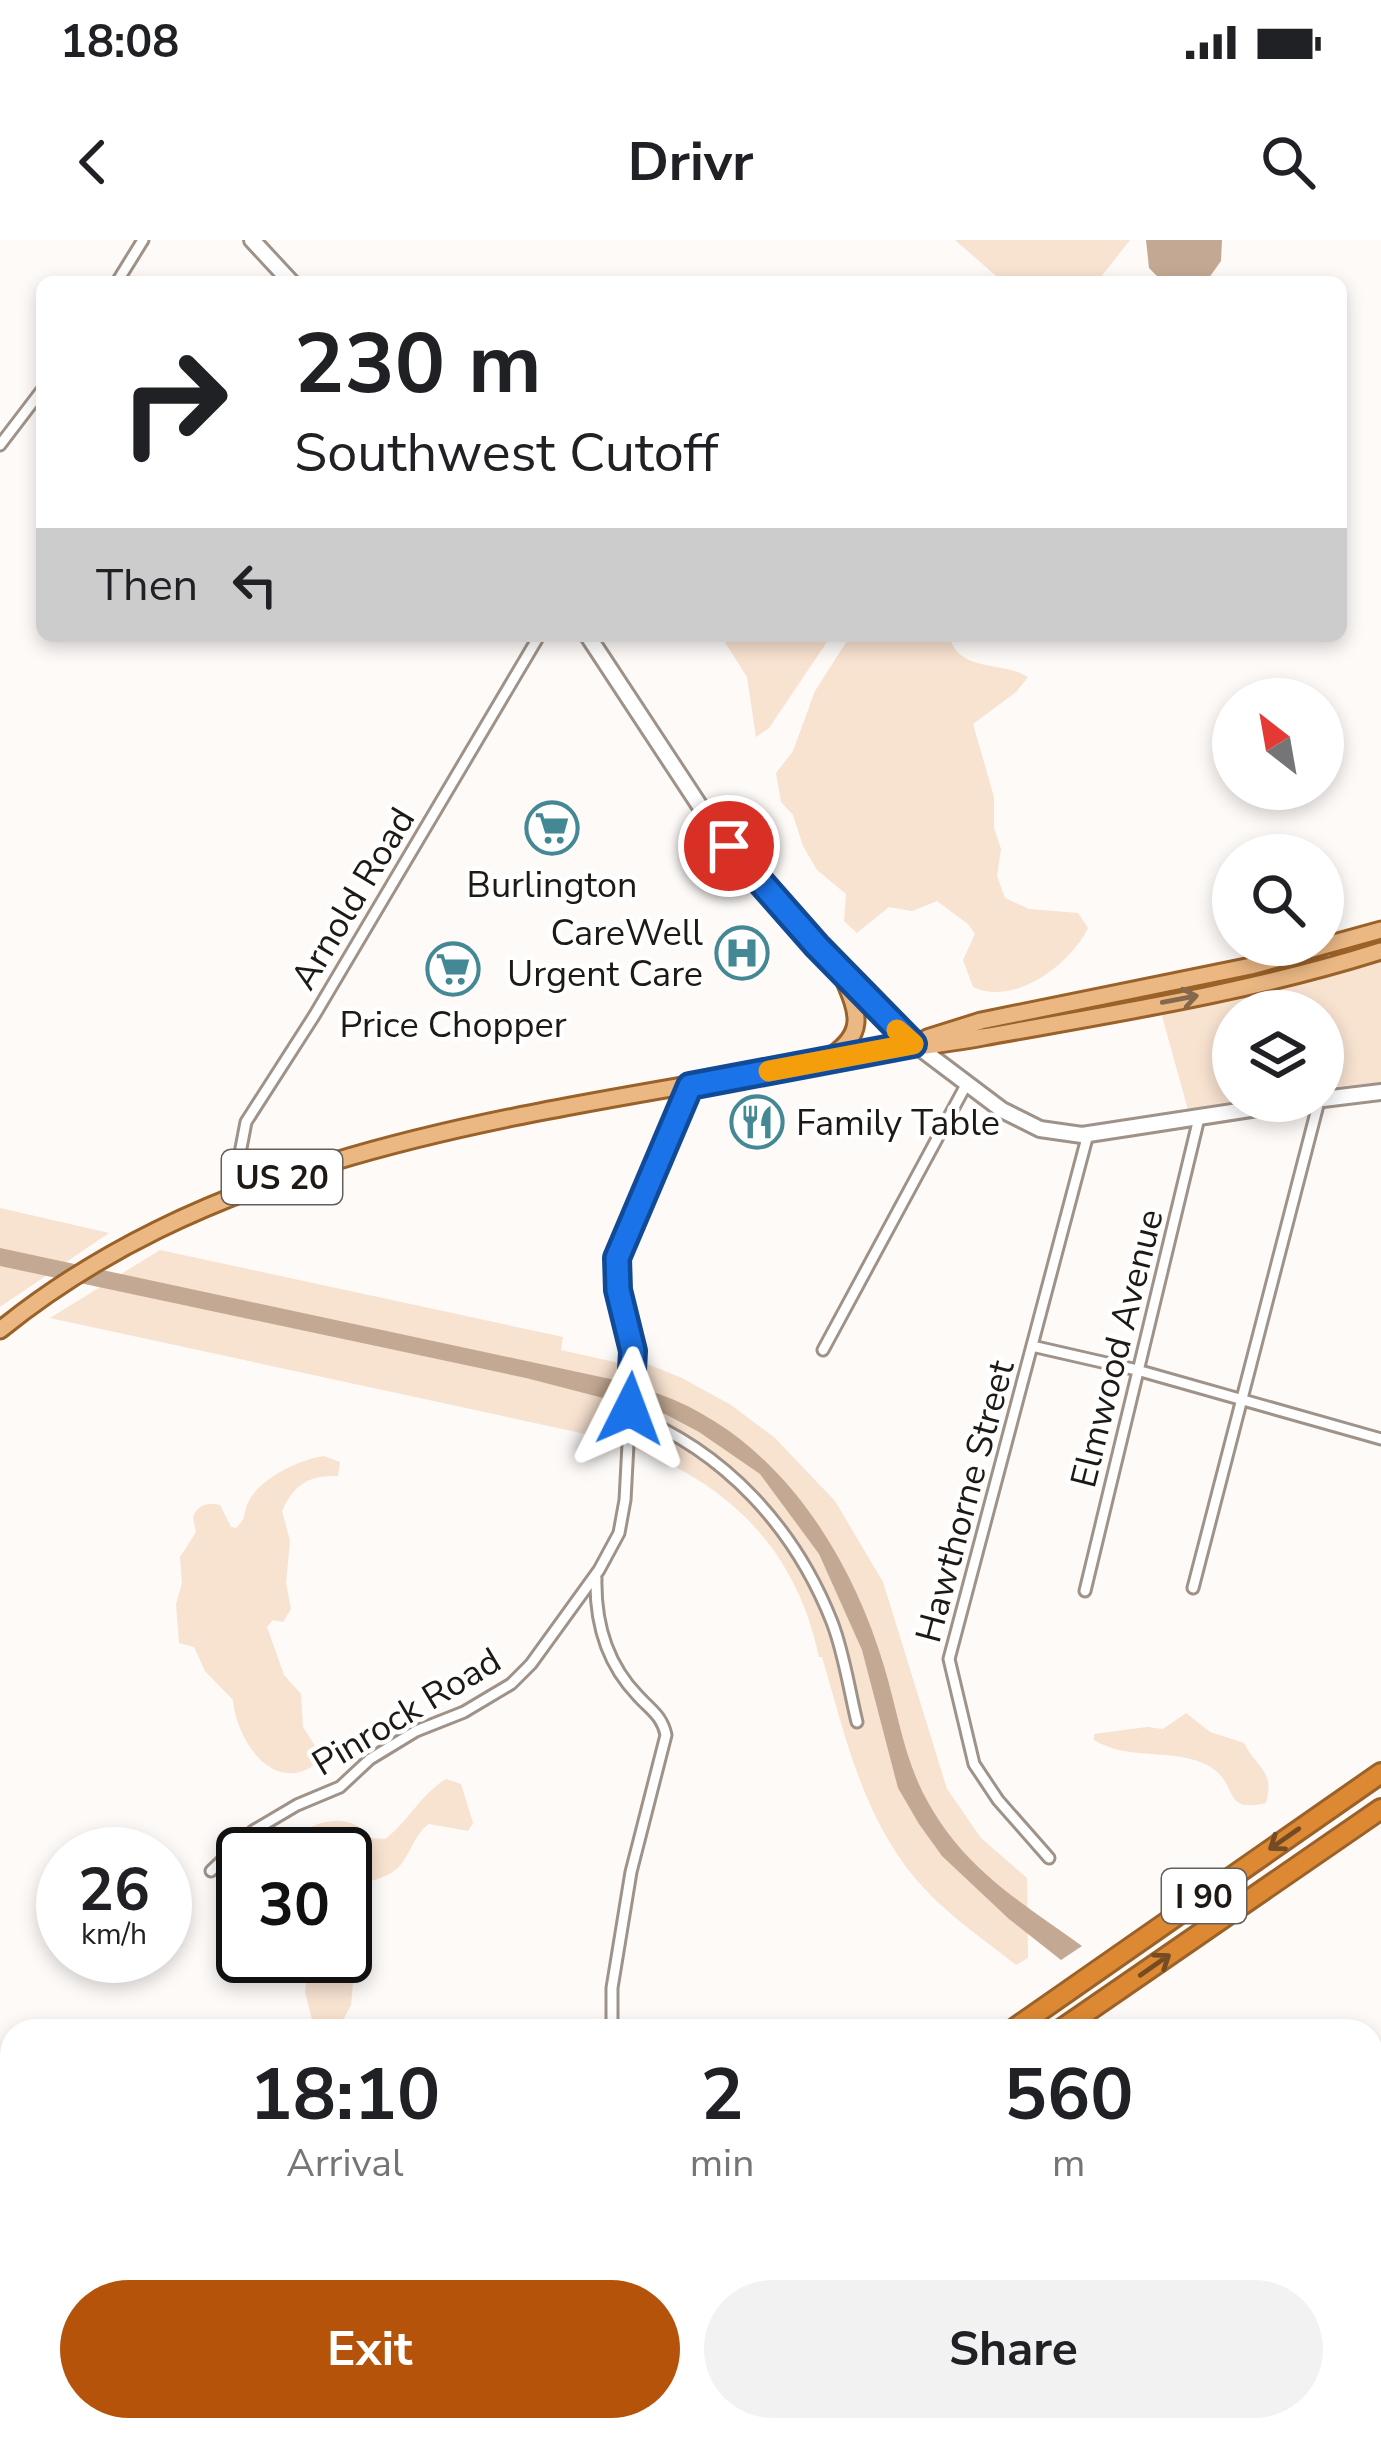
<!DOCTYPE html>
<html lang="en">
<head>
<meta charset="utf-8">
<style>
  body { margin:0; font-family:"Nunito Sans",sans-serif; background:#f2f2f2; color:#202124; height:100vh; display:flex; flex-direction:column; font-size:45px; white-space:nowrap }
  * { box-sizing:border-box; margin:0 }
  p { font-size:39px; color:#757577 }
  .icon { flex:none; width:66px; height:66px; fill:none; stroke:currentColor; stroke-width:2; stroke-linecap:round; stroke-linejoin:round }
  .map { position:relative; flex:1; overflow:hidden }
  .sheet { position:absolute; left:0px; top:1779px; width:1383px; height:423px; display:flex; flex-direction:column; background:#fff; border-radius:36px 36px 0 0; box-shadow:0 6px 18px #0003 }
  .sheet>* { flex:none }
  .guide { position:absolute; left:36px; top:36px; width:1311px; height:366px; border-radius:18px; box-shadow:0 6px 18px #0003; background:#fff; color:#202124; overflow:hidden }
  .needle { width:78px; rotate:329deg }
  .buttons { position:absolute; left:1212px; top:438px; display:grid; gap:24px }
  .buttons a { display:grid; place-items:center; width:132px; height:132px; border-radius:50%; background:#fff; box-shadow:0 6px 18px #0003; font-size:60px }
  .speed { position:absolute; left:36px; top:1587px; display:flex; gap:24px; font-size:60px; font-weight:700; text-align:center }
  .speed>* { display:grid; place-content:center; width:156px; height:156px; border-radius:50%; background:#fff; box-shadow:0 6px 18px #0003; line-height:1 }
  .speed small { font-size:30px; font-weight:400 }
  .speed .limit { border:6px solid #111; border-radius:18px; background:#fff; color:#111 }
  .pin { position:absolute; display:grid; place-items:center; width:102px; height:102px; color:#fff; margin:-51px; border:6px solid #fff; border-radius:50%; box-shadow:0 3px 12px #0007 }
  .me { position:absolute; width:132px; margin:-66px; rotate:3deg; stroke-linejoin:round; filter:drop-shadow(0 0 9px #0008) }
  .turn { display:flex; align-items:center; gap:42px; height:252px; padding:0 60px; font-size:54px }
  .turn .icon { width:156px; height:156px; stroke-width:2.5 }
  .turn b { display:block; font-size:84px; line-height:102px }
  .then { display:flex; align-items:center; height:114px; padding:0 60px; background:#0003; gap:24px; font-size:45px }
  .eta { display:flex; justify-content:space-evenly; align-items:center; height:204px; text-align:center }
  .eta b { font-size:72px; font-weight:700; line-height:84px }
  .button { display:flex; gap:24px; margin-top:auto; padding:24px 60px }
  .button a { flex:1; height:138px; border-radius:72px; background:#b45309; color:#fff; font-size:48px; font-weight:700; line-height:138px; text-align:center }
  .button a+a { background:#f2f2f2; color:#202124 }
  .status { display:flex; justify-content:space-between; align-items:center; height:84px; padding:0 60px; background:#fff; direction:ltr }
  .status svg { height:33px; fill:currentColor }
  header { display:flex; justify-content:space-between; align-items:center; height:156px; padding:0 60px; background:#fff; font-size:54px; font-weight:700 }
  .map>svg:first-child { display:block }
</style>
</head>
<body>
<div class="status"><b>18:08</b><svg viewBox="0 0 49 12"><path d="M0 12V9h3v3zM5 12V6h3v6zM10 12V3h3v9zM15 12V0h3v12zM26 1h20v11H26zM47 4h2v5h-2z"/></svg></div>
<header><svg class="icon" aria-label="back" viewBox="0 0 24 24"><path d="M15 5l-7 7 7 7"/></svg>Drivr<svg class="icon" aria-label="search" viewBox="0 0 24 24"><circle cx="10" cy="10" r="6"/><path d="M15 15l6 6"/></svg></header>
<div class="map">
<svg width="1381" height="2201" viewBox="0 0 1381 2201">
  <rect width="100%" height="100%" fill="#fdfaf8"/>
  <!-- green -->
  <path fill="#f8e2d0" d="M955,0h175l-33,42h-94z
    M721,396h110l-62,92 -13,9 -9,-60z
    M850,396h99c11,38 52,24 79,41l-12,15 -43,32 21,73v31l7,21 -4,27 8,22 24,11 49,4 10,15c-17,36 -74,79 -115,59l-10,-27 12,-26 -7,-10 -31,-23 -25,10 -23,-4 -32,26 -13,-12 2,-27 -29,-24 -14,-24 -10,-31 -12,-13 -5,-29 17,-22 22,-60z
    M1381,718v124l-58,6v-77h-90l1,90 -46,9 -29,-105z
    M0,968l109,25 -109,74z
    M160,1010l403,87 -2,13 71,16 3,-7 47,19 49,27 44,33 60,63 48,81 64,207 34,49 46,40 1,80 -12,7c-31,-25 -66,-48 -93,-78 -59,-64 -77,-149 -101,-230h-3c-26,-122 -108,-189 -224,-221l-545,-118z
    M324,1216l16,6 -2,14c-29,-1 -44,8 -56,35l8,30 -4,42 5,26 -8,13 -10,-2 -6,7 17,48 17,19 2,33 14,22v14c-44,34 -81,-24 -84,-63l-28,-29 -11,-24 -15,-4 -3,-39 6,-21 -2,-26 16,-25 -3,-14c3,-13 15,-16 27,-13l11,22 5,1c11,-10 7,-14 12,-25 10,-24 52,-44 76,-47z
    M1186,1473l24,19 34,11c13,26 31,27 22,60 -42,10 -29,-15 -50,-32 -31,-26 -86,-8 -122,-31v-6l53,-7 16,2z
    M446,1539l15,5 12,39 -5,8 -39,-7c-18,12 -19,38 -38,49 -12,7 -27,9 -40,16v8l8,13 -14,17v-73h-34v-27c22,-10 44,-9 60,11l14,1c24,-18 35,-44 61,-60z
    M302,1716h37l14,27 -2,22 -14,26h-22l-10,-39 2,-19z"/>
  <!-- water -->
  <path fill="#c3a993" d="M1146,0h76l-1,21 -15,21h-43l-14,-14z
    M0,1008l615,132c15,7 29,9 44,14 117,42 191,158 225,272 14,46 20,95 45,138 38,67 92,98 153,142l-21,14 -52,-41 -67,-63 -23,-32 -21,-36 -36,-138 -43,-96 -59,-80 -61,-42 -34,-18 -139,-36 -526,-112z"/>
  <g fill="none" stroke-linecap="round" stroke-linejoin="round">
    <!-- street casing -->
    <g stroke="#9f9288" stroke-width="15">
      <path id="street" d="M117,42l26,-42
        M0,205l42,-55
        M232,955l14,-73 68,-106 225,-380
        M1032,1106l105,24 244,69
        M823,1110l143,-265
        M630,1174c95,37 165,114 202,208 12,31 17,67 25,100
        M596,1338c-1,44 11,86 42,118 13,14 24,20 28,39l-35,137 -19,116v43
        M1193,1348l126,-487
        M1085,1351l114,-473
        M1049,1618l-51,-58 -24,-36 -25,-105 139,-525
        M211,1631l42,-40 44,-26 43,-18 30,-28 46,-28 48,-19 47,-28 20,-20 68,-94 20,-37 6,-33 8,-149 -15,-61 -1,-32 73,-172"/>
    </g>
    <!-- secondary casing -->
    <g stroke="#9f9288" stroke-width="20">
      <path id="secondary" d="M252,0l39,42
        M588,396l121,184 35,44 152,166 106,80 38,19 42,6 221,-34
        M1323,859l58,-7"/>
    </g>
    <!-- primary casing -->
    <g stroke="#9a6128" stroke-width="21">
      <path id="primary" d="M927,798l54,-17 270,-55 130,-36
        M836,819c49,-9 98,-13 147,-22 133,-24 269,-45 398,-86
        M0,1090c232,-188 541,-216 824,-269 45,-28 35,-47 16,-91"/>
    </g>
    <!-- highway casing -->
    <g stroke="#9a6128" stroke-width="24">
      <path id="highway" d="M824,821l12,-2
        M1011,1791l370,-258
        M1059,1791l322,-222
        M446,2201l14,-11
        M491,2201l14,-11"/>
    </g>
    <!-- street -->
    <use href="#street" stroke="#fff" stroke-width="9"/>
    <!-- secondary -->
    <use href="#secondary" stroke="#fff" stroke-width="14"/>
    <!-- primary -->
    <use href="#primary" stroke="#ebb884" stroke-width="15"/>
    <!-- highway -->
    <use href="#highway" stroke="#dd8832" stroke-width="18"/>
  </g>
  <!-- one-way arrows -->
  <defs><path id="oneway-shaft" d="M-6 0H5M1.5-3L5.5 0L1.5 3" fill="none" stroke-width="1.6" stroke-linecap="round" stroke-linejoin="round" transform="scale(3)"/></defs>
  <use stroke="#84684c" href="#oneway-shaft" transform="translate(1180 759) rotate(-11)"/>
  <g stroke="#744b22">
    <use href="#oneway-shaft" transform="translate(1284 1599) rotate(145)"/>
    <use href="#oneway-shaft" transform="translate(1155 1725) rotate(-35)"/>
  </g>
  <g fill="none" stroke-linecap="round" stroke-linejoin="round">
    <!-- route casing -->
    <g stroke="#114b97" stroke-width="30">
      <path id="route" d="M630,1169l3,-58 -15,-61 -1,-32 73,-172 223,-42 -96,-98 -88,-100"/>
    </g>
    <!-- route -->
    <use href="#route" stroke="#1a73e8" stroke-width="21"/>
    <!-- slow -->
    <path stroke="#f59e0b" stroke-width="21" d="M769,831l144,-27 -16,-14"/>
  </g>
  <!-- icons -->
  <defs>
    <g id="supermarket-ring" transform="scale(2.7)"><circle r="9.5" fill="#fff" stroke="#438894" stroke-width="1.5"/><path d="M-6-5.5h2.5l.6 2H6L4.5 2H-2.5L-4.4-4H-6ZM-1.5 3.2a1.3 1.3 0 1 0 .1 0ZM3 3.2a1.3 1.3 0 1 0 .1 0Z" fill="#438894"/></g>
    <g id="hospital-ring" transform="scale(2.7)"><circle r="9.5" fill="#fff" stroke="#438894" stroke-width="1.5"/><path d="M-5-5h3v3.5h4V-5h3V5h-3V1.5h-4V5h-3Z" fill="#438894"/></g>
    <g id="restaurant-ring" transform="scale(2.7)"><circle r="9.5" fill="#fff" stroke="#438894" stroke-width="1.5"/><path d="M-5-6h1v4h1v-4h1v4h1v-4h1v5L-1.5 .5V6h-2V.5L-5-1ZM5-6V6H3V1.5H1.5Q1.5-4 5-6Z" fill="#438894"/></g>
  </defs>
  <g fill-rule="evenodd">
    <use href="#supermarket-ring" x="552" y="588"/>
    <use href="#hospital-ring" x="742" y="713"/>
    <use href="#supermarket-ring" x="453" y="729"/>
    <use href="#restaurant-ring" x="757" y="882"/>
  </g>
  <g text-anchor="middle" stroke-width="9" stroke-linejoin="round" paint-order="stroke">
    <!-- shield labels -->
    <g fill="#fff" stroke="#625e5b" stroke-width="3">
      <rect x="222" y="910" width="120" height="54" rx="9"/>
      <rect x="1162" y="1629" width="84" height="54" rx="9"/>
    </g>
    <g font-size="33" font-weight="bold" fill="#1e1915">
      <text x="282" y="949">US 20</text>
      <text x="1204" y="1668">I 90</text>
    </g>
    <!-- poi labels -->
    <g font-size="36" fill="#1e1915" stroke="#fff">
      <text x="552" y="657">Burlington</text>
      <text x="703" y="705" text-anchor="end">CareWell<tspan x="703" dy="41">Urgent Care</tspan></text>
      <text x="453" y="797">Price Chopper</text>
      <text x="796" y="895" text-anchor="start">Family Table</text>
    </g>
    <!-- street labels -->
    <g font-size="36" fill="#1e1915" stroke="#fff">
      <text transform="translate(352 658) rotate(-59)" y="13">Arnold Road</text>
      <text transform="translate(1116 1108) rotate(-76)" y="13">Elmwood Avenue</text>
      <text transform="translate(964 1261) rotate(-75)" y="13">Hawthorne Street</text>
      <text transform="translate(406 1471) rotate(-31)" y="13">Pinrock Road</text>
    </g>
  </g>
</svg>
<div class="buttons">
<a><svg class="needle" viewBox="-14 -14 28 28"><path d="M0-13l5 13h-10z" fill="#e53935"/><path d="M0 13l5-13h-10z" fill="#757577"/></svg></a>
<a><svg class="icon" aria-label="search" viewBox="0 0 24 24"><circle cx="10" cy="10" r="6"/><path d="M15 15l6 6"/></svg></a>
<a><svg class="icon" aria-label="layers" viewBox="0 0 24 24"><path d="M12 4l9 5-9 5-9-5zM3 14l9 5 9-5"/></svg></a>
</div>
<div class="speed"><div>26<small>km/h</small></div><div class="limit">30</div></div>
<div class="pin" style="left:729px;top:606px;background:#d93025"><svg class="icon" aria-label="arrive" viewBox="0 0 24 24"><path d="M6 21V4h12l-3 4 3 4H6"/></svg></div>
<svg class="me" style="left:630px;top:1169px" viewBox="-20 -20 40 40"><path d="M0-17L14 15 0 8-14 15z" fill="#1a73e8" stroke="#fff" stroke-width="4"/></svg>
<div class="guide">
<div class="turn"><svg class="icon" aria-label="right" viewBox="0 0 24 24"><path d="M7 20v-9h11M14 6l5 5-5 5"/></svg><div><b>230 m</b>Southwest Cutoff</div></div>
<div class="then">Then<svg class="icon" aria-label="left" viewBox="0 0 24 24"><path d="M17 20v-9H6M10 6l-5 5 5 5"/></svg></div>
</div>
<section class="sheet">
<div class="eta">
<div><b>18:10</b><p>Arrival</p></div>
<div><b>2</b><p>min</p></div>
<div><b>560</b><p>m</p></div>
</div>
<div class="button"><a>Exit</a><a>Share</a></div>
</section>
</div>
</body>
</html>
